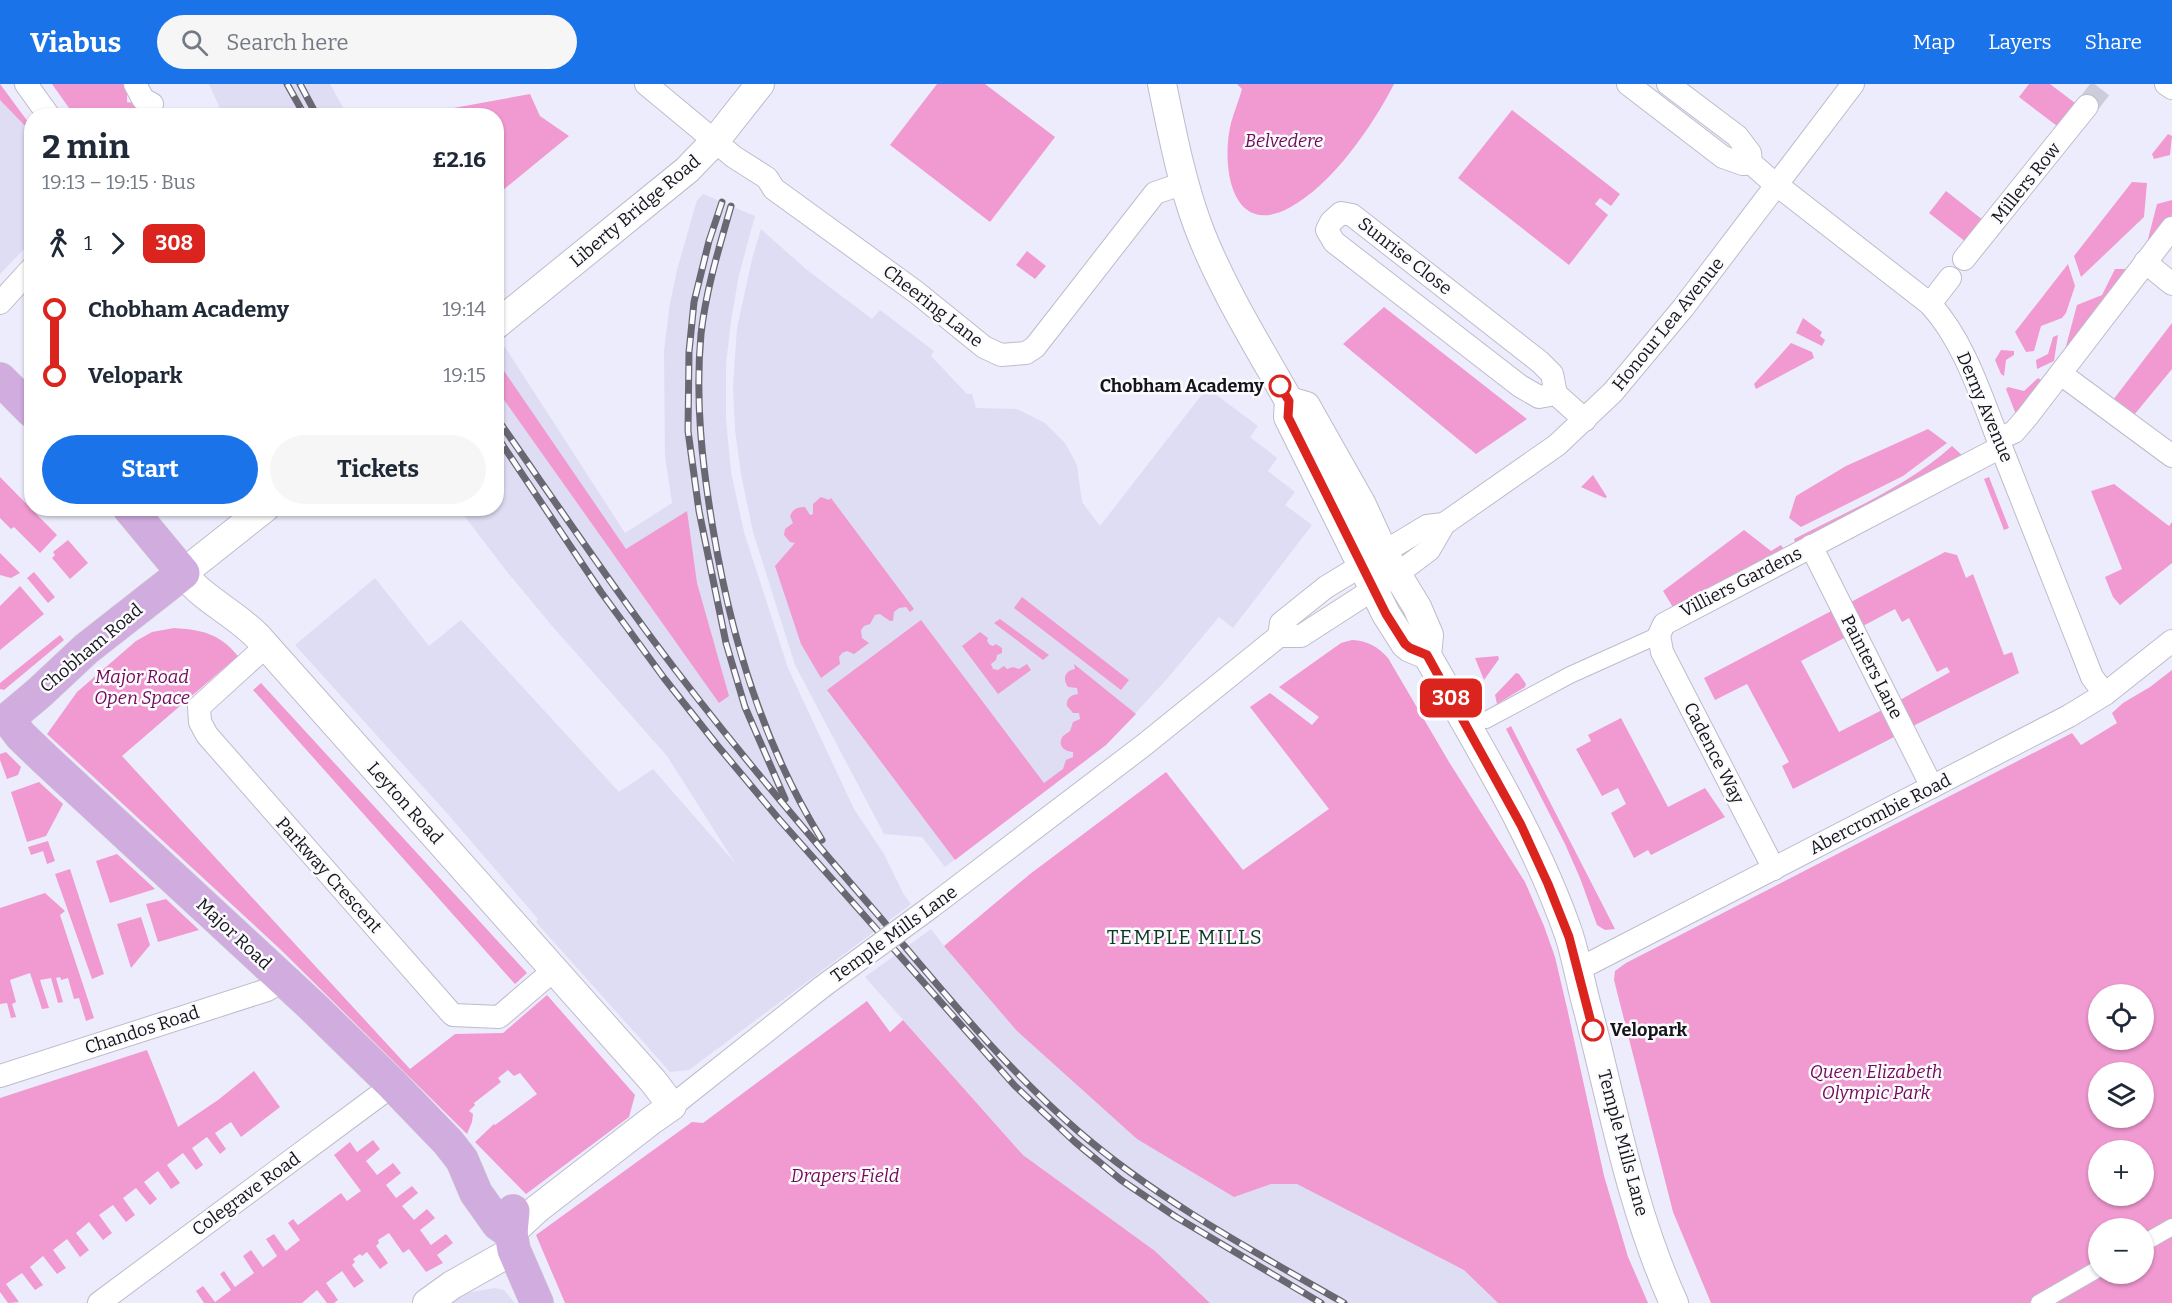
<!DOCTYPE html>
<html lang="en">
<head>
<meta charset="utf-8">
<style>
	:root { --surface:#fff; --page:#f6f6f7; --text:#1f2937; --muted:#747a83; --accent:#1a73e8 }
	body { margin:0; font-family:Bitter,serif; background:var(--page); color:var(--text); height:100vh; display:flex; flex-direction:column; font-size:22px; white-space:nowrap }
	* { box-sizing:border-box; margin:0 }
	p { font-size:20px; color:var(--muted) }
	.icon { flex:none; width:33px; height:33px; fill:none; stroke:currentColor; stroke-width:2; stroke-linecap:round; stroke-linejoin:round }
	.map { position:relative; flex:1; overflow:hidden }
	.details { position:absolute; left:24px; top:24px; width:480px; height:408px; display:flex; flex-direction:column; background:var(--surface); border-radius:24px; box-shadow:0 2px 4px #0004 }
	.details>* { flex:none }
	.badge { padding:0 12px; border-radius:9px; font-size:21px; line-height:39px }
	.tools { position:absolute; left:2088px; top:900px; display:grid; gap:12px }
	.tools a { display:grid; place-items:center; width:66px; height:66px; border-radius:50%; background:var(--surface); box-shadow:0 2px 4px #0004; font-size:30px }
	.map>.badge { position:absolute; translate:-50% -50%; box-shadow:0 0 0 3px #fff }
	.legs { display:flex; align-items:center; gap:9px; height:66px; padding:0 18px; font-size:20px }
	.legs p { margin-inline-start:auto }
	.headline { display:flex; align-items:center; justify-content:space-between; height:102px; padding:0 18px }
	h1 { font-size:33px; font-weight:700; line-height:45px }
	.action { display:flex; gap:12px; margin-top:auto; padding:12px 18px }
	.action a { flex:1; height:69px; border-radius:36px; background:var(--accent); color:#fff; font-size:24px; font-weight:700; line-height:69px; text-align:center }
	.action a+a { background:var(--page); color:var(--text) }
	ul { padding:0 18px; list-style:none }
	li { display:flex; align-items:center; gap:21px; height:66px; font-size:22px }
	li i { display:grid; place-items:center; width:9px; height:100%; margin:0 8px; background:currentColor }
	li i::after { content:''; width:15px; height:15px; margin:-8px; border:4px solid; border-radius:50%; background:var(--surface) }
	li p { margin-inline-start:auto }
	li:first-child i { background:linear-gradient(#0000 50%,currentColor 0) }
	li:last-child i { background:linear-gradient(currentColor 50%,#0000 0) }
	header { display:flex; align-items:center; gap:36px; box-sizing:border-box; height:84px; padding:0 30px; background:var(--accent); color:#fff }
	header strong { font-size:28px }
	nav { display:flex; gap:33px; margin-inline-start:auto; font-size:21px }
	.search { width:420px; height:54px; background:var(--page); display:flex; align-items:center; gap:15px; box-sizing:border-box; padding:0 21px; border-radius:33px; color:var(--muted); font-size:22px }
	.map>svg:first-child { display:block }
	.built { fill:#deddf3 }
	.green { fill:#f09ad1; fill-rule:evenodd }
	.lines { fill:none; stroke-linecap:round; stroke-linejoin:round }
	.minor-tunnel { stroke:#cdccda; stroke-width:22; stroke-dasharray:22 11; stroke-linecap:butt }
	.pedestrian-casing { stroke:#bdbccb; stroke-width:18 }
	.minor-casing { stroke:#bdbccb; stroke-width:24 }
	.tertiary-casing { stroke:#bdbccb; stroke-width:30 }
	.primary-casing { stroke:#d0d0d1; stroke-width:34 }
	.pedestrian { stroke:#fff; stroke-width:16 }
	.minor { stroke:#fff; stroke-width:22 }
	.tertiary { stroke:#fff; stroke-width:28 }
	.primary { stroke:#d0acdf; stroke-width:33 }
	.rail-casing { stroke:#696872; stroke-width:7 }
	.rail { stroke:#fbfbfe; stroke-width:4.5; stroke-dasharray:14; stroke-linecap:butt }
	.minor-bridge-casing { stroke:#bdbccb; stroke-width:24; stroke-linecap:butt }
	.minor-bridge { stroke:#fff; stroke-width:22 }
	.line-1-casing { stroke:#fff; stroke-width:14 }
	.line-1 { stroke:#dc241f; stroke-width:9 }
	.stop-1-dot { fill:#fff; stroke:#dc241f; stroke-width:3 }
	.labels { text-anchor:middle; stroke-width:5; stroke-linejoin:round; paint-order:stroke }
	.park-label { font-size:18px; font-style:italic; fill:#720859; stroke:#fbfbfe }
	.street-label { font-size:18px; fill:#15141a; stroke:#fbfbfe }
	.stop-label { font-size:18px; font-weight:bold; fill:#15141a; stroke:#fbfbfe; text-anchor:end }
	.neighbourhood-label { font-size:20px; letter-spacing:1.5px; fill:#0b3723; stroke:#fbfbfe }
</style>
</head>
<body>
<header>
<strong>Viabus</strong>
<div class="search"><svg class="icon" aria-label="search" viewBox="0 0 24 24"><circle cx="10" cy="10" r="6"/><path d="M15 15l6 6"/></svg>Search here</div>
<nav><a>Map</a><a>Layers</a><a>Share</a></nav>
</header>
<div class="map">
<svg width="2172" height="1219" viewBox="0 0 2172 1219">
	<rect width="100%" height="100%" fill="#edecfc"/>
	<!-- built -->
	<g class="built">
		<polygon points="0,0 31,44 32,157 0,190"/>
		<polygon points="209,0 330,0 347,31 223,31"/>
		<polygon points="703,110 755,132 739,191 731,237 726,280 726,335 731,388 744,448 788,584 854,725 884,770 903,809 911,820 689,986 670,988 536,838 538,835 446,728 295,561 375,494 429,562 461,536 619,708 653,685 735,779 667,672 553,543 508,489 459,425 496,424 497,270 505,263 625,449 672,419 665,372 664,267 670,219 677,186 697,116"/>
		<polygon points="761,145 807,186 872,235 880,226 934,267 931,272 967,310 972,310 976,324 1017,325 1045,339 1065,359 1077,381 1082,418 1100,442 1207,304 1258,342 1250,353 1277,374 1268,387 1295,408 1285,421 1312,441 1233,544 1219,533 1167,595 1106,661 945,783 922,753 884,750 795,581 753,448 741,390 735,346 733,302 737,244 753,171"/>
		<polygon points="1334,614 1567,924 1604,1092 1628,1173 1648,1219 1210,1219 1155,1167 1023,1071 865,893 931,845 944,862 1244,786 1329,725 1289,671"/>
		<polygon points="495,1204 504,1206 515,1219 443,1219 471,1208"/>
	</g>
	<!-- green -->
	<g class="green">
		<polygon points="0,0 31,42 31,48 0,16"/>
		<polygon points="52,0 124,0 127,6 127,18 148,21 151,25 122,31 74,31"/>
		<polygon points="937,0 985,0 1055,53 990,138 890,61"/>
		<path d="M1237 0H1394C1372 43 1332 101 1289 124 1230 155 1221 79 1231 39 1234 28 1239 16 1242 5Z"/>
		<polygon points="2029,0 2050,0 2079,22 2061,45 2019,13"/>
		<polygon points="530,10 540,32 569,52 497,111 496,32 415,31"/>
		<polygon points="1512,26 1620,110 1611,122 1600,114 1595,120 1608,131 1569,181 1458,94"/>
		<polygon points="2168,50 2172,52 2170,71 2154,75 2152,70"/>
		<polygon points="2132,98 2147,99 2144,133 2081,193 2074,172"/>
		<polygon points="1946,107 1988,140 1971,162 1929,129"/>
		<polygon points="2172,116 2172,131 2149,161 2147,159 2157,120"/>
		<polygon points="1027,167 1046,182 1035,195 1016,181"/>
		<polygon points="2068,180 2075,202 2066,229 2062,234 2041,242 2034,267 2026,268 2015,248"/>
		<polygon points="2115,185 2130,185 2065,266 2077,221 2102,211"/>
		<polygon points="1384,223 1527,335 1476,370 1343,260"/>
		<polygon points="1803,234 1822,248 1820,252 1825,256 1822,262 1796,249"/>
		<polygon points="2172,239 2172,285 2134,331 2113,316"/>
		<polygon points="2058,251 2054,277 2037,285 2036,276 2048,270 2053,253"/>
		<polygon points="1791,259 1812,268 1814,274 1756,305 1754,300"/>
		<polygon points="2001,266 2014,267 2014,271 2006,276 2004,292 2001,290 1995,276"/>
		<polygon points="504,287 626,465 687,427 697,499 729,612 719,619 497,306 497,292"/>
		<polygon points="2038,294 2044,298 2017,333 2006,305 2008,303 2024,307"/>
		<polygon points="1928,345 1947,359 1903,392 1801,443 1789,434 1796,412 1846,382"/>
		<path d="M1952 362 1965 374 1796 461 1794 455C1848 427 1906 403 1952 362Z"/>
		<polygon points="1593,391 1607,413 1605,414 1581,403"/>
		<polygon points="0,393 57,451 40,469 14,443 11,445 0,434"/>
		<polygon points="1989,393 2009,444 2004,446 1984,395"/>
		<polygon points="2114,400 2169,442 2172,438 2172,479 2120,521 2113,513 2105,493 2122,485 2091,407"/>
		<path d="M821 413 829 416 831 414 914 525 910 528 906 523 899 524 894 528 893 537H890L880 530 875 531 870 540 864 542 861 546 862 554 869 559 854 570 847 567 842 569 839 573 840 580 821 594 801 560 775 482 795 459 790 458 784 451 785 445 793 439 790 432C793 425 797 423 805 423L810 431 813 430V420Z"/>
		<polygon points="1744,446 1771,467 1781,461 1785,467 1674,525 1663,507"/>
		<polygon points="68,456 88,479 70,495 52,474 55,471 53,468"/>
		<polygon points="1945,468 1957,471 1966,494 1973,490 2004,571 2012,568 2019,589 1913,642 1900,616 1950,588 1947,583 1937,588 1909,534 1902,538 1895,525 1861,543 1849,519"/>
		<polygon points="0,469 20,489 11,494 0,491"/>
		<polygon points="34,488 55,513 48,519 27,494"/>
		<polygon points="20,502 44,530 0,566 0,522"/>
		<polygon points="1022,513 1129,596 1121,606 1014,524"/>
		<polygon points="1835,525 1848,552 1801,577 1839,648 1884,625 1898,651 1793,705 1782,682 1789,678 1747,600 1715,616 1704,594"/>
		<polygon points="1000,535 1049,571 1043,576 994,539"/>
		<path d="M921 536 1044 699 1063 685 1066 676 1073 673V668C1063 667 1057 661 1063 652L1070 647 1073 638 1080 635 1079 629H1073L1067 622C1066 614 1071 611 1078 610L1077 604 1068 603C1062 594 1065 587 1075 585L1074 580 1136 630 1106 661 955 776 827 606Z"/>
		<path d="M174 544C202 546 219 549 238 572L122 672 410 985 455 950 503 949 547 911 635 1011 629 1033 526 1110 475 1058 494 1040 495 1041 537 1010 520 989 514 992 508 986 498 994 501 998 474 1019 475 1021 469 1027 473 1030 472 1038 467 1050 280 865 47 650 77 608 136 557 152 548Z"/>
		<polygon points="980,548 988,554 987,557 990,561 993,562 996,560 1002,564 1002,569 997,571 996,576 991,580 993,585 998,586 1004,582 1007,585 1013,583 1019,585 1027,580 1031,586 998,610 962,562"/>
		<polygon points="60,551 64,556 4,606 0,605 0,599"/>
		<path d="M1352 556C1368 557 1377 562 1388 574L1449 678 1525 798 1544 842 1555 873 1567 924 1604 1092 1628 1173 1648 1219H1498L1464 1186 1297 1100H1271L1234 1113 1137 1055 1017 947 944 862 1030 790 1166 688 1243 786 1329 725 1250 623 1270 609 1312 641 1319 633 1279 603 1341 559Z"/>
		<polygon points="1498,572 1499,575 1484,596 1475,574"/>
		<path d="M2172 586V1219H1711L1673 1128 1614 896 1615 887 1626 879 2072 649 2081 661 2117 639 2112 629 2123 619 2150 603ZM2098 910H2144V956H2098ZM2098 988H2144V1034H2098ZM2098 1066H2144V1112H2098ZM2098 1144H2144V1190H2098Z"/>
		<polygon points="1516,589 1519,590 1526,600 1525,603 1497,620 1495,611"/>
		<polygon points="261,599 527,889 515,900 253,606"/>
		<polygon points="1621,634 1668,723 1705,704 1725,733 1651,771 1648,766 1634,774 1611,729 1626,720 1618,704 1602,712 1576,665 1591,657 1588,651"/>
		<polygon points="1511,642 1615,845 1605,846 1597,841 1580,794 1565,760 1506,645"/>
		<polygon points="6,668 21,683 18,691 7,695 0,676 0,670"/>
		<polygon points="39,698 63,720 46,752 27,758 11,708"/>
		<polygon points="48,757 55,777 47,780 43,767 31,771 28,763"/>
		<polygon points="117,770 155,805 110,819 96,777"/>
		<polygon points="70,785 104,890 92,895 55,790"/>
		<polygon points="45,809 65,827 60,831 94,934 86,937 79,914 74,915 68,894 61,896 60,893 56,894 63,918 58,919 51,894 40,896 49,924 42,925 30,889 10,896 16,918 12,920 16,933 11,934 7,919 0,920 0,824"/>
		<polygon points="166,815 199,846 158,858 146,820"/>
		<polygon points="141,833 150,861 131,884 117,840"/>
		<polygon points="867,917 890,948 903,936 1023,1071 1155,1167 1210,1219 565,1219 536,1151 692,1038 703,1039"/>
		<polygon points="147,966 178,1043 218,1016 254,987 280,1023 241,1053 231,1038 215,1049 226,1065 220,1070 207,1053 192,1064 203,1081 196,1086 183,1069 167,1081 180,1099 171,1105 158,1087 144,1098 157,1115 150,1121 136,1104 123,1114 135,1131 126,1138 113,1121 99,1131 112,1149 103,1156 89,1138 76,1149 89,1166 80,1173 67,1155 53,1166 66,1184 57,1190 43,1172 30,1183 43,1201 35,1206 22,1189 6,1200 19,1218 8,1219 0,1208 0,1014"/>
		<polygon points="373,1056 380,1065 366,1077 377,1091 393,1079 401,1089 386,1101 396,1114 412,1102 418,1109 402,1122 414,1136 427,1125 435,1134 420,1146 431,1161 446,1150 453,1159 437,1171 443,1179 426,1188 409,1165 403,1169 389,1149 378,1156 379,1159 376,1162 388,1179 380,1185 367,1168 362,1172 360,1170 353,1175 355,1178 352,1181 364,1197 354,1204 342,1187 326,1199 338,1216 334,1219 327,1219 317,1206 302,1219 204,1219 196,1207 203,1202 215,1218 231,1206 220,1190 224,1187 235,1203 254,1189 243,1172 251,1166 263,1183 277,1172 266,1155 274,1150 286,1167 300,1156 288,1139 293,1135 298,1141 341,1109 347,1117 361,1107 334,1071 350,1058 357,1068"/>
	</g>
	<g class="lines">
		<!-- minor-tunnel -->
		<polyline class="minor-tunnel" points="2087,22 2104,0"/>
		<defs>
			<g id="pedestrian">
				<polyline points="1486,636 1570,591 1659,551"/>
				<polyline points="2144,1159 2172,1143"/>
				<polyline points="2039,1219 2098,1185"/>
			</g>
			<g id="minor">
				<polyline points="26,0 49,32"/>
				<polyline points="135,0 143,15 152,20"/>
				<polyline points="646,0 734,73 767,94 774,105 916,208 984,263 1001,271 1026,269 1035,263 1155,109 1184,99"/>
				<polyline points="1628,0 1723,73 1743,80 1751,79"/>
				<path d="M1668 0 1737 52 1750 69 1751 79 1768 94 1930 220C1965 258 1982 315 2001 363 2031 439 2062 516 2092 593L2105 610"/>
				<polyline points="2166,0 2172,4"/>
				<polyline points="1964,175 2087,22"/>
				<polyline points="2145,178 2172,200"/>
				<polyline points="0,219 32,184"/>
				<polyline points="1930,220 1950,194"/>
				<polyline points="2061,290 2172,372"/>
				<polyline points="1556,310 1539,313 1520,302 1334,158 1327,146 1331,138 1341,129 1352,131 1540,278 1552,290 1556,310 1585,336"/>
				<polyline points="1998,355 2014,348 2027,333 2172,144"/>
				<polyline points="1811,462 1932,703"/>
				<polyline points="1279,552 1281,539 1326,503 1427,442 1444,440"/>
				<polyline points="266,562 199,623 200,638 207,651 450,928 453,931 499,933 554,886"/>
				<polyline points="1774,785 1662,568 1659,551 1664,540 2001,363"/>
				<polyline points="931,823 1144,661 1279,552 1301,552 1397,490 1429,466 1444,440 1451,435 1557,361 1613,308 1683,224 1853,0"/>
				<polyline points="1577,886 2069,632 2105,610 2172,557"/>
				<polyline points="0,992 267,906 272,903 281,894"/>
				<polyline points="672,1022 822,903"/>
				<polyline points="99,1219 393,1001"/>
			</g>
			<g id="tertiary">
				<path d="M1162 0C1172 48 1181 96 1198 142 1220 201 1258 262 1289 317L1288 333 1386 530 1405 560 1410 564 1427 571"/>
				<polyline points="496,241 687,86 715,57 760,0"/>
				<path d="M1289 317 1306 322 1362 421 1384 469 1417 523 1429 551 1427 571C1478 662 1535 752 1569 851 1577 876 1581 902 1588 926 1613 1024 1632 1127 1674 1219"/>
				<path d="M265 424 183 489C202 515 235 529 258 553L653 997 672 1022 652 1036 537 1125 511 1149"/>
				<polyline points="427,1219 452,1201 514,1166"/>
			</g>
			<g id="primary">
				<polyline points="0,295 32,327"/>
				<polyline points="129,424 183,489 86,565 39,609 8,635 21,652 45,675 311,921 393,1001 448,1058 462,1076 476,1109 498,1140 511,1149"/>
				<polyline points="513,1127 511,1149 514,1166 537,1219"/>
			</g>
		</defs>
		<!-- pedestrian casing -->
		<use href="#pedestrian" class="pedestrian-casing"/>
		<!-- minor casing -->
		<use href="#minor" class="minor-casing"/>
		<!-- tertiary casing -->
		<use href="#tertiary" class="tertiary-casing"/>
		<!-- primary casing -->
		<use href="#primary" class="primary-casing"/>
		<!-- pedestrian -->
		<use href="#pedestrian" class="pedestrian"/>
		<!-- minor -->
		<use href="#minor" class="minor"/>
		<!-- tertiary -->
		<use href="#tertiary" class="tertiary"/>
		<!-- primary -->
		<use href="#primary" class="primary"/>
		<defs>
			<g id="rail">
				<polyline points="287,0 305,32"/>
				<polyline points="300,0 317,32"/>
				<polyline points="722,118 709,157 694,218 689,268 688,347 699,427 726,559 745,623 785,715"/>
				<path d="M731 122C719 164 706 206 701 250 695 316 702 380 713 445 731 554 763 661 822 756"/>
				<path d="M496 333C547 406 597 480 650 552 722 649 800 741 879 832 942 906 1004 983 1078 1047 1158 1116 1253 1167 1344 1219"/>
				<polyline points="496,351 601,508 664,594 717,661 778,734 1015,1002 1075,1058 1121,1096 1176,1133 1321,1219"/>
			</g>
		</defs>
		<!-- rail casing -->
		<use href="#rail" class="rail-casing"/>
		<!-- rail -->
		<use href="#rail" class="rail"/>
		<defs>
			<polyline id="minor-bridge" points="822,903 931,823"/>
		</defs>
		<!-- minor-bridge casing -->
		<use href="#minor-bridge" class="minor-bridge-casing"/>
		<!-- minor-bridge -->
		<use href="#minor-bridge" class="minor-bridge"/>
	</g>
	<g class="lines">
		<defs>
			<polyline id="line-1" points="1280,302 1289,317 1288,333 1386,530 1405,560 1410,564 1427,571 1521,741 1548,800 1569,853 1593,946"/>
		</defs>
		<!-- line-1 casing -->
		<use href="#line-1" class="line-1-casing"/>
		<!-- line-1 -->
		<use href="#line-1" class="line-1"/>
	</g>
	<!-- markers -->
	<g class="stop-1-dot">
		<circle cx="1280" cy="302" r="10"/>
		<circle cx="1593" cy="946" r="10"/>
	</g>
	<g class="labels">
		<!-- park labels -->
		<g class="park-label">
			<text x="1284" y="63">Belvedere</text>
			<text x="142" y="599">Major Road<tspan x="142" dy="21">Open Space</tspan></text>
			<text x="1876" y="994">Queen Elizabeth<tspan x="1876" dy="21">Olympic Park</tspan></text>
			<text x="845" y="1098">Drapers Field</text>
		</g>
		<!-- street labels -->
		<g class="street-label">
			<text transform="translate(2026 99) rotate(-51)" y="6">Millers Row</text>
			<text transform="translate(635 127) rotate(-40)" y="6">Liberty Bridge Road</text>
			<text transform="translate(1405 172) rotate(38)" y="6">Sunrise Close</text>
			<text transform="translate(933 222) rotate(38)" y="6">Cheering Lane</text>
			<text transform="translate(1668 240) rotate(-51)" y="6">Honour Lea Avenue</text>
			<text transform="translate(1985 323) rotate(67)" y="6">Derny Avenue</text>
			<text transform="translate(1741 498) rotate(-27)" y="6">Villiers Gardens</text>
			<text transform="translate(91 564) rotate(-40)" y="6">Chobham Road</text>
			<text transform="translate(1872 583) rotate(63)" y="6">Painters Lane</text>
			<text transform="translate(1714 669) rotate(63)" y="6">Cadence Way</text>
			<text transform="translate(405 719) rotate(48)" y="6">Leyton Road</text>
			<text transform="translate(1880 730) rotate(-27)" y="6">Abercrombie Road</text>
			<text transform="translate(329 791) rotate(48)" y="6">Parkway Crescent</text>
			<text transform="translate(234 850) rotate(43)" y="6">Major Road</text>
			<text transform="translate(894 850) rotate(-36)" y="6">Temple Mills Lane</text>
			<text transform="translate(142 946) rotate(-18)" y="6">Chandos Road</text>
			<text transform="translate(1623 1059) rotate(75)" y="6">Temple Mills Lane</text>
			<text transform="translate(246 1110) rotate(-36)" y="6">Colegrave Road</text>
		</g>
		<!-- stop labels -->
		<g class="stop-label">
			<text x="1264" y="308">Chobham Academy</text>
			<text x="1610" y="952" text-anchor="start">Velopark</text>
		</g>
		<!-- neighbourhood labels -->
		<g class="neighbourhood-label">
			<text x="1185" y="860">TEMPLE MILLS</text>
		</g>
	</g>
</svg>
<div class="tools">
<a><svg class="icon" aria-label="locate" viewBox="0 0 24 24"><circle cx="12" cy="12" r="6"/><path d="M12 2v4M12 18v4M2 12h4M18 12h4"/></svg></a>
<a><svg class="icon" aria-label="layers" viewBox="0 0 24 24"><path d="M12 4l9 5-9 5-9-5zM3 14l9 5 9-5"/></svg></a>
<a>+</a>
<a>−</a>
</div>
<b class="badge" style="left:1451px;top:614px;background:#dc241f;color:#fff">308</b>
<section class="details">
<div class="headline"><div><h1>2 min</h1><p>19:13 – 19:15 · Bus</p></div><b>£2.16</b></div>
<div class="legs"><svg class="icon" aria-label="walk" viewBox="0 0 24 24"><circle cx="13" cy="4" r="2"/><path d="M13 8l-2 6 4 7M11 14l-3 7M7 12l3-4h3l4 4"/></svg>1<svg class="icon" aria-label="forward" viewBox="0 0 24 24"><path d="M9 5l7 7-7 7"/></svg><b class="badge" style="background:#dc241f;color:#fff">308</b></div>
<ul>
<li><i style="color:#dc241f"></i><b>Chobham Academy</b><p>19:14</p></li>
<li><i style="color:#dc241f"></i><b>Velopark</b><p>19:15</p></li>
</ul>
<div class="action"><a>Start</a><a>Tickets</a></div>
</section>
</div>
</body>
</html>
